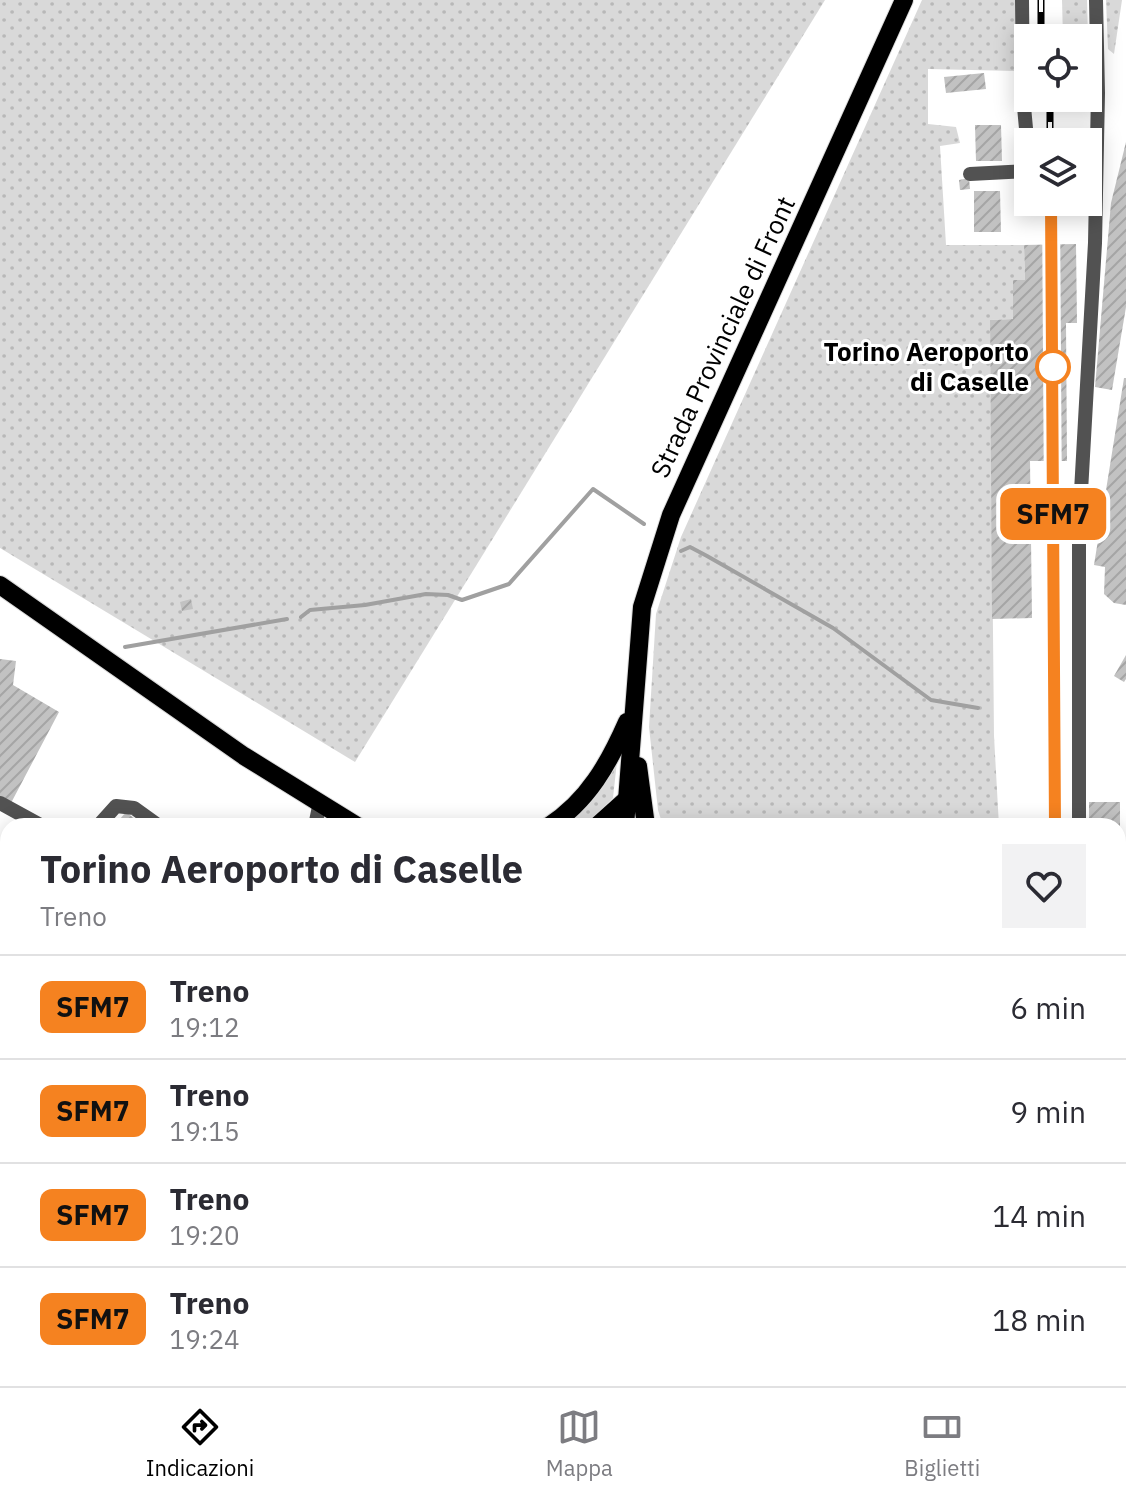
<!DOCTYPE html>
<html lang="it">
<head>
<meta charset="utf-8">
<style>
	:root { --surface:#fff; --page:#f2f2f3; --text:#2b2b33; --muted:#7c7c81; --line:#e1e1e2; --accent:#000 }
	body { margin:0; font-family:"IBM Plex Sans",sans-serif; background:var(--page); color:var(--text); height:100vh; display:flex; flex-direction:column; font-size:30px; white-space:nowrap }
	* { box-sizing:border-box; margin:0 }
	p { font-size:26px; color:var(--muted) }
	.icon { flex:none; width:44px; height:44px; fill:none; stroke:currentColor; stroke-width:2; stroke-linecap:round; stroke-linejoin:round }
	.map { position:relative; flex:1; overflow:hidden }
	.details { position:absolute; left:0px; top:818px; width:1126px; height:568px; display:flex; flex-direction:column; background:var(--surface); border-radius:24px 24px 0 0; box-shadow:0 4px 20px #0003 }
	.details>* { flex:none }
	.badge { padding:0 16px; border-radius:12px; font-size:28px; line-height:52px }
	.buttons { position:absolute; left:1014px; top:24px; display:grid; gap:16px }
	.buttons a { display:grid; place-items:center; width:88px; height:88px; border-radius:0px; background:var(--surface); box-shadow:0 4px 20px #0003; font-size:40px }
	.map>.badge { position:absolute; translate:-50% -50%; box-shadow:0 0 0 4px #fff }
	.round { display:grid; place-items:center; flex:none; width:84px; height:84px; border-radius:0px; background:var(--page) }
	.overview { display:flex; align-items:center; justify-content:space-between; height:136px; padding:0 40px }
	h1 { font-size:38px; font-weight:700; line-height:60px }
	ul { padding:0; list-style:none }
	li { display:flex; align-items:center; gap:24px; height:104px; padding:0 40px; border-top:2px solid var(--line) }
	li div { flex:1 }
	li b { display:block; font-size:30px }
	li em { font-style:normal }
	li .badge { min-width:88px; font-weight:700; text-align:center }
	.tab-bar { display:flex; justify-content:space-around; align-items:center; height:112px; border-top:2px solid var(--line); background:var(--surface); font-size:22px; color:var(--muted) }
	.tab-bar a { display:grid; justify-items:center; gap:4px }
	.tab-bar .current { color:var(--accent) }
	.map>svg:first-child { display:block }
	.grass { fill:url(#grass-dots) }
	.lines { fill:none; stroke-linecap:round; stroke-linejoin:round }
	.stream { stroke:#a0a0a0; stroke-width:4 }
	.building { fill:url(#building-hatch) }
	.major-casing { stroke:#dbdbdb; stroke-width:20 }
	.minor { stroke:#525252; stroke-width:14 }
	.major { stroke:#000; stroke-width:18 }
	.rail-casing { stroke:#000; stroke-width:7 }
	.rail { stroke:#fff; stroke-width:4; stroke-dasharray:12; stroke-linecap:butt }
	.line-casing { stroke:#fff; stroke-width:18 }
	.line { stroke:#f58220; stroke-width:12 }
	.stop-dot { fill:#fff; stroke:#f58220; stroke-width:4 }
	.labels { text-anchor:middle; stroke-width:6; stroke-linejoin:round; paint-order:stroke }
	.street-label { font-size:26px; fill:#000; stroke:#fff }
	.stop-label { font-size:26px; font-weight:bold; fill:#000; stroke:#fff; text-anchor:end }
</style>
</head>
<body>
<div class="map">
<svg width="1126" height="1386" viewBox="0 0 1126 1386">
	<defs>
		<pattern id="grass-dots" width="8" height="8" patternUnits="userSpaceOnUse" patternTransform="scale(2)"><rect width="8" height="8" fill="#d9d9d9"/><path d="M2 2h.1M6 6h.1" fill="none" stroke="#b8b8b8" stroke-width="1.8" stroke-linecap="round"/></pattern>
		<pattern id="building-hatch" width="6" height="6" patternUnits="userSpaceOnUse" patternTransform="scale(2)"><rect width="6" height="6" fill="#c2c2c2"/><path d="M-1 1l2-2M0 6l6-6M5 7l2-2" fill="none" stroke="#a5a5a5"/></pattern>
	</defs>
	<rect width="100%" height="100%" fill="#fff"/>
	<!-- grass -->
	<g class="grass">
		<polygon points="0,0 825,0 355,762 0,548"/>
		<polygon points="922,0 1015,0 1015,71 928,69 928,124 956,127 960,143 940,146 946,245 1024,245 1025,280 1013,280 1013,319 990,320 994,736 999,826 663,826 658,810 649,727 656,614 681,537"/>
		<polygon points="1062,0 1087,0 1088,38 1063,38"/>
		<polygon points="1106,0 1122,0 1114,54 1108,49"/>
		<path d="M617 761 613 798 584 826H563C586 809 602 785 617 761Z"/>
		<polygon points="563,1378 1033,1378 1033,1386 564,1386"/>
	</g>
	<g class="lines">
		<!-- stream -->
		<g class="stream">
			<polyline points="681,551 690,547 707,556 833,628 931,700 978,708"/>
			<polyline points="301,617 310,610 365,605 426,594 448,595 462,600 509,584 593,489 644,524"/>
			<polyline points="125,647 287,619"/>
			<polyline points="1118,1109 1125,1099"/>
			<polyline points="1118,1334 1126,1340"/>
		</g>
	</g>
	<!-- building -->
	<g class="building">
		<polygon points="984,73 986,89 946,93 944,77"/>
		<rect x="1063" y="98" width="14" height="13"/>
		<polygon points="975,125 1001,125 1002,161 976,161"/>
		<polygon points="1126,142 1126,307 1112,390 1095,387 1111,203"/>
		<polygon points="969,178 970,189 960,190 959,180"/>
		<polygon points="974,191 1000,191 1001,232 974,232"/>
		<polygon points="1076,244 1077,323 1066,323 1067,461 1030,461 1032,618 992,619 990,320 1013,319 1013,280 1025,280 1024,245"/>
		<polygon points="1124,378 1126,378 1126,605 1114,603 1104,594 1105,567 1094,565"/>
		<polygon points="191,599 193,609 182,611 180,602"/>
		<polygon points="1126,655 1126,679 1124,682 1114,676"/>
		<polygon points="0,659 16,661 13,685 59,712 11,803 0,797"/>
		<rect x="1089" y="802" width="31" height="24"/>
		<polygon points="126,812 144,826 114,826"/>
	</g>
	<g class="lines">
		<defs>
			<g id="major">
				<polyline points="0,585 244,756 357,826"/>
				<polyline points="638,766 646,826"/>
				<path d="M549 826C588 801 609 763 627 722"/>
				<polyline points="597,826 626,800"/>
				<polyline points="625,826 642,607 671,515 904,0"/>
				<polyline points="1097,1378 1110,1386"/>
			</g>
		</defs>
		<!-- major casing -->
		<use href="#major" class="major-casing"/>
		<!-- minor -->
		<g class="minor">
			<polyline points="970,174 1026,171 1028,150 1023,96 1022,0"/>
			<polyline points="0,803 42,826"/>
			<polyline points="98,826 116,806 134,808 159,826"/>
			<polyline points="315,826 320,802"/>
			<polyline points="1079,826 1079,527 1095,243 1098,93 1096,0"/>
			<polyline points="1118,1032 1126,1043"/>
			<polyline points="1118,1073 1126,1068"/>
			<polyline points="0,1074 8,1092"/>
			<polyline points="139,1378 143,1386"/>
			<polyline points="456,1378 466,1386"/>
			<polyline points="1081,1378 1081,1386"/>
		</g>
		<!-- major -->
		<use href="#major" class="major"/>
		<defs>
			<g id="rail">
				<polyline points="1041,0 1041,38"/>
				<polyline points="1050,98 1050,142"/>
				<polyline points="1051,202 1055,826"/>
				<polyline points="1051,1378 1051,1386"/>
			</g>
		</defs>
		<!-- rail casing -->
		<use href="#rail" class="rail-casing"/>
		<!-- rail -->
		<use href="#rail" class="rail"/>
	</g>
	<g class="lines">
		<defs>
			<polyline id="line" points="1051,202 1055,826"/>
		</defs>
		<!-- line casing -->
		<use href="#line" class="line-casing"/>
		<!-- line -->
		<use href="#line" class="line"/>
	</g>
	<!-- markers -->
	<circle class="stop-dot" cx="1053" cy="367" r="16"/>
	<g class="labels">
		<!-- street labels -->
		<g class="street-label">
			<text transform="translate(723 337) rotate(-65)" y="9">Strada Provinciale di Front</text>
		</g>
		<!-- stop labels -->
		<g class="stop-label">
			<text x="1029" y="361">Torino Aeroporto<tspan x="1029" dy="30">di Caselle</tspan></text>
		</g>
	</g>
</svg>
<div class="buttons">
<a><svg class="icon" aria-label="locate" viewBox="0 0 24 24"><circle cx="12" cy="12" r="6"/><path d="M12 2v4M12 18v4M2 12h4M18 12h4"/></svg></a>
<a><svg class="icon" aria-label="layers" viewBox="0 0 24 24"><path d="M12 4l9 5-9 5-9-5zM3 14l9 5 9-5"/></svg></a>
</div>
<b class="badge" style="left:1053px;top:514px;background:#f58220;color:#111">SFM7</b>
<section class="details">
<div class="overview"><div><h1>Torino Aeroporto di Caselle</h1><p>Treno</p></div><a class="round"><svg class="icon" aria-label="heart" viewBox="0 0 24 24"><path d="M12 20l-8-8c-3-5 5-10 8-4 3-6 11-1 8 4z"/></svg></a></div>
<ul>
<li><span class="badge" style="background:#f58220;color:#111">SFM7</span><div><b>Treno</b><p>19:12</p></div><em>6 min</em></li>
<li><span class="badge" style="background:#f58220;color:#111">SFM7</span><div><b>Treno</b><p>19:15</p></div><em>9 min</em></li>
<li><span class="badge" style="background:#f58220;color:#111">SFM7</span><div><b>Treno</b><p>19:20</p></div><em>14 min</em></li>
<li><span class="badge" style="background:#f58220;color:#111">SFM7</span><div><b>Treno</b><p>19:24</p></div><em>18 min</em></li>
</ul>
</section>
</div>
<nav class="tab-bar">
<a class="current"><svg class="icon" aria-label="directions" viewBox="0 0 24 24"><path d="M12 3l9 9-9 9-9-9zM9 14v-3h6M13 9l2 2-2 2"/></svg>Indicazioni</a>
<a><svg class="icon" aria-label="map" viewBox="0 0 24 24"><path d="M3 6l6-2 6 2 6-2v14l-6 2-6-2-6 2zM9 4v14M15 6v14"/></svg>Mappa</a>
<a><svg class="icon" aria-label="tickets" viewBox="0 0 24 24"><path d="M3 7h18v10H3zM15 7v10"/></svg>Biglietti</a>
</nav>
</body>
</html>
